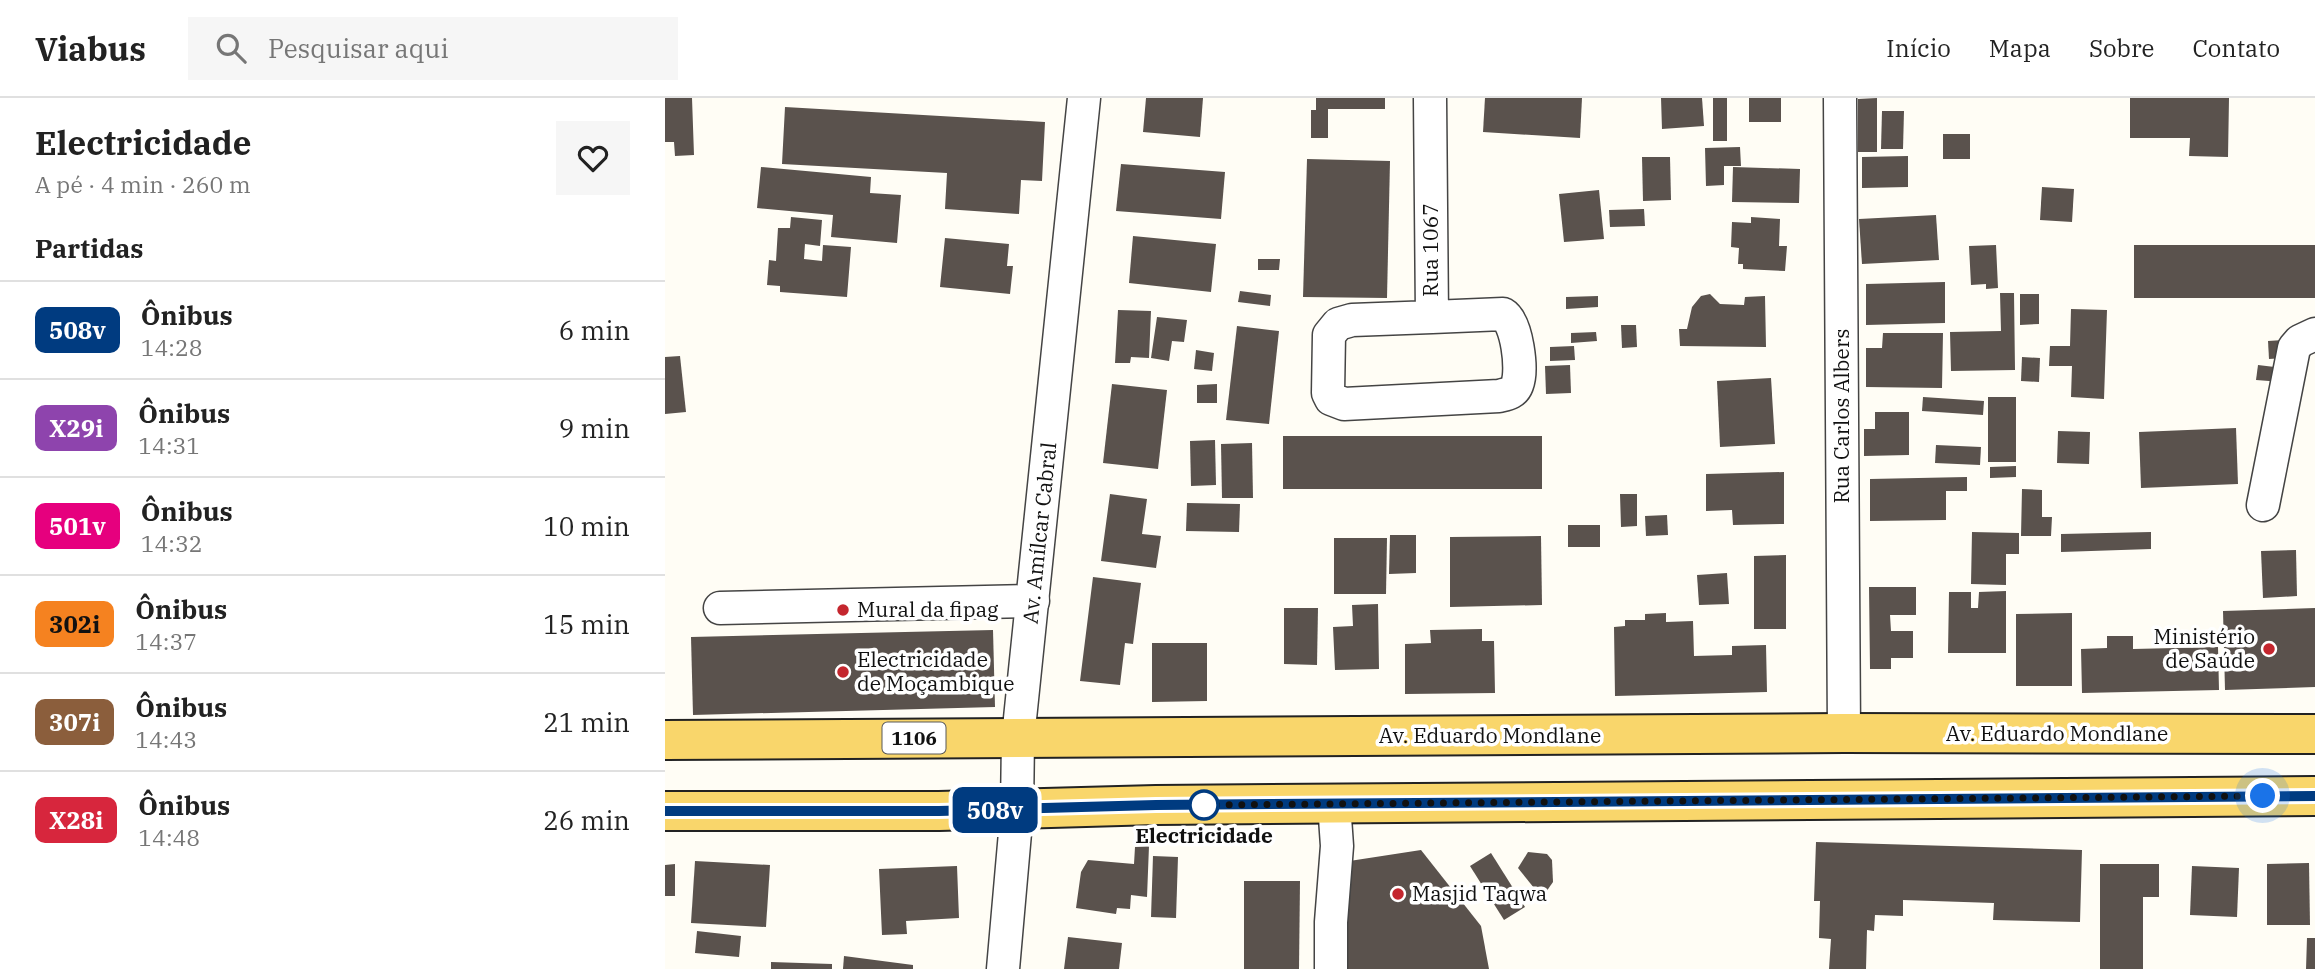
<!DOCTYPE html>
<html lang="pt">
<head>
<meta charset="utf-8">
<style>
	:root { --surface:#fff; --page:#f6f6f6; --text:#222; --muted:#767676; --line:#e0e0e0 }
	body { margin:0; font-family:"IBM Plex Serif",serif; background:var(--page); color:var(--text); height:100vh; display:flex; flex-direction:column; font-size:26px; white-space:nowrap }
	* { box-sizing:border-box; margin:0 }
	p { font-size:23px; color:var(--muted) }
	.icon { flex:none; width:38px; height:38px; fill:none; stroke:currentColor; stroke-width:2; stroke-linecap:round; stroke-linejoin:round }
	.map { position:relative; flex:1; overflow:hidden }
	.details { display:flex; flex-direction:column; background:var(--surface); width:665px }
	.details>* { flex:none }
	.badge { padding:0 14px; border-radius:10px; font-size:24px; line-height:46px }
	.you { position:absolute; width:35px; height:35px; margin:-18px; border:5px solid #fff; border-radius:50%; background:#1a73e8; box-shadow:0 0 0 10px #1a73e833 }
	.map>.badge { position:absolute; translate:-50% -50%; box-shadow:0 0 0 4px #fff }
	h2 { padding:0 35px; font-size:26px; line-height:63px }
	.round { display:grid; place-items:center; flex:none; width:74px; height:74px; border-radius:0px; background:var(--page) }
	.head { display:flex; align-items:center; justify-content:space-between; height:119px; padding:0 35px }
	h1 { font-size:33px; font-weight:700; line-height:52px }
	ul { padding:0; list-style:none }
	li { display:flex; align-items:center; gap:21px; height:98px; padding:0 35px; border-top:2px solid var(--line) }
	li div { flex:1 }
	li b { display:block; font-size:26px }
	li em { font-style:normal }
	li .badge { min-width:77px; font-weight:700; text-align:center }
	header { display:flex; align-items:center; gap:42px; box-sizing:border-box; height:98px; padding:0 35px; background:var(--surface); border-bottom:2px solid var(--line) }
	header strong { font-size:33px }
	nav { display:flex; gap:38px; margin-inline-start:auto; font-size:24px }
	.search { width:490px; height:63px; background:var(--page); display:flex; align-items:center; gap:18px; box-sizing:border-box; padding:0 24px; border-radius:0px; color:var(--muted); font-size:26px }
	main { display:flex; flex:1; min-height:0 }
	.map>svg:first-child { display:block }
	.building { fill:#5a524d }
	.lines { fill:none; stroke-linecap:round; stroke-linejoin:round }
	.minor-casing { stroke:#444; stroke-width:35 }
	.major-casing { stroke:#222; stroke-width:42 }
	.minor { stroke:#fff; stroke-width:32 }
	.major { stroke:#f9d66b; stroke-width:38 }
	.line-casing { stroke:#fff; stroke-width:16 }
	.line { stroke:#003b80; stroke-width:10 }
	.walk { stroke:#111; stroke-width:7; stroke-dasharray:0 12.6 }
	.poi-dot { fill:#c4262e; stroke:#fff; stroke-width:2.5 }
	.stop-dot { fill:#fff; stroke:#003b80; stroke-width:3.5 }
	.labels { text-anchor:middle; stroke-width:7; stroke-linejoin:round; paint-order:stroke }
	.shield { fill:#fff; stroke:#585858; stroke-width:2 }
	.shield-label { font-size:19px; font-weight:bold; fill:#111 }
	.street-label { font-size:21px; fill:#111; stroke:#fff }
	.poi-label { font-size:21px; fill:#111; stroke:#fff; text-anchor:start }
	.stop-label { font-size:21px; font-weight:bold; fill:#111; stroke:#fff }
</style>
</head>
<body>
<header>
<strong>Viabus</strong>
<div class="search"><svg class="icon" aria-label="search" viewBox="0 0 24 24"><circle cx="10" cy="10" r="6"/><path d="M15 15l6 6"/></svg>Pesquisar aqui</div>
<nav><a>Início</a><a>Mapa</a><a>Sobre</a><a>Contato</a></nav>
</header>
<main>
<section class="details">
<div class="head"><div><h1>Electricidade</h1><p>A pé · 4 min · 260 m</p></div><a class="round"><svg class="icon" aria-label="heart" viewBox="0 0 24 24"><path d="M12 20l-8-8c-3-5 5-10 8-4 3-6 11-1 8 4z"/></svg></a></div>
<h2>Partidas</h2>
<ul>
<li><span class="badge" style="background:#003b80;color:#fff">508v</span><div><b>Ônibus</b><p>14:28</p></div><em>6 min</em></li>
<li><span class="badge" style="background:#8e44ad;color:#fff">X29i</span><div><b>Ônibus</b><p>14:31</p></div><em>9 min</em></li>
<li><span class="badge" style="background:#e6007e;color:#fff">501v</span><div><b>Ônibus</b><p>14:32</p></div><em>10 min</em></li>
<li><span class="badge" style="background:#f58220;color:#111">302i</span><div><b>Ônibus</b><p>14:37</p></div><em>15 min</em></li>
<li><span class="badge" style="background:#8b5e3c;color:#fff">307i</span><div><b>Ônibus</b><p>14:43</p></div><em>21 min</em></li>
<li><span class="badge" style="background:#d7263d;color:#fff">X28i</span><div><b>Ônibus</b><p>14:48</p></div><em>26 min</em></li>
</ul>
</section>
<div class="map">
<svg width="1650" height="871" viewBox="0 0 1650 871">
	<rect width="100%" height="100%" fill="#fffdf5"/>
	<!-- building -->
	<g class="building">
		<polygon points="0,0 27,0 29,57 10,58 9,44 0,44"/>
		<polygon points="481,0 538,0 535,39 478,34"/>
		<polygon points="651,0 720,0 720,11 663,11 663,40 646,40 646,12 651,12"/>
		<polygon points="820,0 917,0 915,40 818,34"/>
		<polygon points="996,0 1037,0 1039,28 997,31"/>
		<rect x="1048" y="0" width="14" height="43"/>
		<rect x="1084" y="0" width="32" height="24"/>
		<polygon points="1212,0 1212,54 1193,54 1193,1"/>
		<polygon points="1465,0 1564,0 1563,59 1524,58 1525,40 1465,40"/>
		<polygon points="120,9 380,24 377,83 356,82 354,116 280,111 282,75 117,66"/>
		<polygon points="1217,13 1239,13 1238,51 1216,51"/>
		<rect x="1278" y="36" width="27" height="25"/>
		<polygon points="1075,49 1076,68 1059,68 1059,87 1041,88 1040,50"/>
		<polygon points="1243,58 1243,89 1197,90 1197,59"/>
		<polygon points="977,59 1005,59 1006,102 978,103"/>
		<polygon points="642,61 725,63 722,200 638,199"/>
		<polygon points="456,66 560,74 556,121 451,113"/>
		<polygon points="96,69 206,79 205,95 236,97 232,145 166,139 168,117 92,110"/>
		<polygon points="1068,69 1135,71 1134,105 1067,104"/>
		<polygon points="1377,89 1409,91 1407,124 1375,122"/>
		<polygon points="934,92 939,141 899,144 894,96"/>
		<polygon points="979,111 980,128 945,129 944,112"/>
		<polygon points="1271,117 1274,162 1197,166 1194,121"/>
		<polygon points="126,119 157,122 155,148 140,146 139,161 157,163 158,147 186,149 182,199 115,194 115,188 102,187 104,162 111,163 113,130 125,130"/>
		<polygon points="1086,119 1115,121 1114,148 1122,148 1120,173 1078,171 1078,166 1073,166 1074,150 1066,149 1067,124 1086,125"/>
		<polygon points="468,138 551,146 546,194 464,185"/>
		<polygon points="280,140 344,146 342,168 348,168 345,196 275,189"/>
		<polygon points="1331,147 1333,190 1321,191 1321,186 1306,187 1304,148"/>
		<rect x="1469" y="147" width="181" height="53"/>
		<polygon points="593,161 615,161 614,172 593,172"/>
		<polygon points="1280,184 1280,225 1201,227 1201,186"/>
		<polygon points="575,193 606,197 605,208 573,204"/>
		<polygon points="1335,195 1349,195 1350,272 1286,273 1285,234 1336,233"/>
		<polygon points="1045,196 1055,206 1079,207 1080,199 1100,198 1101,249 1015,248 1014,231 1022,231 1027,209 1036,198"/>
		<polygon points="1355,196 1374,196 1374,226 1355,227"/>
		<polygon points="933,198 933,209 901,211 901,199"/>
		<polygon points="1406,211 1442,212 1439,301 1406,299 1407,268 1384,268 1385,248 1405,248"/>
		<polygon points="453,212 486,213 484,260 466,259 465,265 450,265"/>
		<polygon points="492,219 522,222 519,244 507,243 504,263 486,260"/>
		<polygon points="956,227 971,227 972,249 957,250"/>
		<polygon points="572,228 614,233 604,326 561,322"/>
		<polygon points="931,234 932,243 906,245 906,235"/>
		<polygon points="1218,235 1278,235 1277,290 1201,289 1201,250 1217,250"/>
		<polygon points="1618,242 1620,260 1604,261 1603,243"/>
		<polygon points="909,248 910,262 885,263 885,249"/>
		<polygon points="531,252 549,255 547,273 529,271"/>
		<polygon points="15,258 21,314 0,316 0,259"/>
		<polygon points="1357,259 1375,260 1374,284 1356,283"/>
		<polygon points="905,267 906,295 881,296 880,268"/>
		<polygon points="1593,267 1618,270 1617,284 1591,282"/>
		<polygon points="1106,280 1110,346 1055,349 1052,283"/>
		<polygon points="447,286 502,292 493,371 438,365"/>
		<polygon points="552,286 552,305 532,305 532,287"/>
		<polygon points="1258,299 1319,303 1318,317 1257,313"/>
		<rect x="1323" y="299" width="28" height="65"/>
		<polygon points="1210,314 1244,314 1244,357 1199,358 1199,331 1210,331"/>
		<polygon points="1571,330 1573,386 1476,390 1474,334"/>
		<polygon points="1393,333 1425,334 1424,366 1392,365"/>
		<rect x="618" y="338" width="259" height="53"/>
		<polygon points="550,342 551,387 526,388 525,343"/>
		<polygon points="587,345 588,400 557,400 556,346"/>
		<polygon points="1271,347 1316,349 1315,367 1270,365"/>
		<polygon points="1351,368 1351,379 1325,380 1325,369"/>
		<polygon points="1119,374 1119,426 1068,427 1067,412 1041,413 1041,376"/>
		<polygon points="1302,379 1302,393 1281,393 1281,422 1205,423 1205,381"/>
		<polygon points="1357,391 1377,392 1377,419 1387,419 1386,438 1356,438"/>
		<polygon points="445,396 482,401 477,436 496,438 491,470 436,463"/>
		<polygon points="955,396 972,396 972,428 956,429"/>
		<polygon points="522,405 575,406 574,434 521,433"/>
		<polygon points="1002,417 1003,437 981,438 980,418"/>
		<rect x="903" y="427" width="32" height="22"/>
		<polygon points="1307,434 1354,435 1354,456 1341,456 1341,487 1306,486"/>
		<polygon points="1486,434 1486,451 1396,454 1396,436"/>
		<polygon points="725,437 751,437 751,475 724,476"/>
		<polygon points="876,438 877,507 785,509 785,439"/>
		<polygon points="669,440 722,440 721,496 669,496"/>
		<polygon points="1631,452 1632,498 1598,500 1596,453"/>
		<polygon points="1121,457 1121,531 1089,531 1089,458"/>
		<polygon points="1062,475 1064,506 1034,507 1032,477"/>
		<polygon points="428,479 476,485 468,546 460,545 455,587 415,583"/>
		<polygon points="1204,489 1251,489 1251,517 1225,517 1226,533 1248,533 1248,560 1226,560 1226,571 1205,571"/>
		<polygon points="1341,493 1341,555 1283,555 1284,494 1306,494 1306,510 1313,510 1314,494"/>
		<polygon points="713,506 714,571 670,572 668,529 688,528 687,507"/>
		<polygon points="619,510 653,510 652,567 619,566"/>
		<polygon points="1650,510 1650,589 1560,592 1558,513"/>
		<polygon points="1001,515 1001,524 1028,523 1029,558 1067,557 1067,548 1101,547 1102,594 950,598 949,529 960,528 960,522 980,522 980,516"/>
		<polygon points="1407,515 1407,588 1351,588 1351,516"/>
		<polygon points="817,531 817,543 829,543 830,595 740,596 740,546 766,545 765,532"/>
		<polygon points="328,532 330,609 28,617 26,539"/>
		<polygon points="1442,538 1468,538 1468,551 1553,549 1554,592 1417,595 1416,551 1442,550"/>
		<polygon points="487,545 542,545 542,603 487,604"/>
		<polygon points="1151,744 1417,752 1415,824 1328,822 1329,805 1238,802 1238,818 1210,817 1209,833 1202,832 1201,871 1164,871 1166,841 1154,840 1155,803 1149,803"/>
		<polygon points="484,748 482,799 466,797 465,811 452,810 451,816 411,810 416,774 423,762 469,766 470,749"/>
		<polygon points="756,752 816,828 824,871 673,871 678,764"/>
		<polygon points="863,754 882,756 887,762 888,784 881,794 873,795 853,770"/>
		<polygon points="826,755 860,809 839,822 805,768"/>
		<polygon points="488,758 513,759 511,820 486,819"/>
		<polygon points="30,763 105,767 101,829 26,825"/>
		<polygon points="1644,765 1645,827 1602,827 1602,766"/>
		<polygon points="10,766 10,798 0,798 0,767"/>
		<polygon points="1435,766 1494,766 1494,799 1478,799 1478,871 1435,871"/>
		<polygon points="292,768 294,820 241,823 242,836 217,837 214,771"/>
		<polygon points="1527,768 1574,770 1572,819 1525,817"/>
		<polygon points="579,783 635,783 634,871 579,871"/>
		<polygon points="32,833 76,838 74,859 30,855"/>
		<polygon points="403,839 457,845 454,871 399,871"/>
		<polygon points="1642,840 1650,840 1650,871 1641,871"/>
		<polygon points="179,858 248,867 248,871 178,871"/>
		<polygon points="106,864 167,866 167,871 106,871"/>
	</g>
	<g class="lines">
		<defs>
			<g id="minor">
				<path d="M765 0 767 219 687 222 673 226 664 237 663 295 666 301 679 306 834 298C842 296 849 295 852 287 858 272 852 224 838 216L767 219"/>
				<polyline points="1175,0 1179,635"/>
				<polyline points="1598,407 1629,250 1635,243 1650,236"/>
				<polyline points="55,510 368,503"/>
				<polyline points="338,871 352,712 353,640 419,0"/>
				<polyline points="666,871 666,824 672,748 669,705"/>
			</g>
			<g id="major">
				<polyline points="0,642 1179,635 1650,636"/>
				<polyline points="0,713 274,713 491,707 1650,698"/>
			</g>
		</defs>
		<!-- minor casing -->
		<use href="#minor" class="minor-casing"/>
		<!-- major casing -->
		<use href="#major" class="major-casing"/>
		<!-- minor -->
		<use href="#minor" class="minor"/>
		<!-- major -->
		<use href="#major" class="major"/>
	</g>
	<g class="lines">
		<defs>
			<polyline id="line" points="0,713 274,713 491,707 1650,698"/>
		</defs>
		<!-- line casing -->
		<use href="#line" class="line-casing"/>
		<!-- line -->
		<use href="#line" class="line"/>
		<!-- walk -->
		<polyline class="walk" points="539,707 1598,698"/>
	</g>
	<!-- markers -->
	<g class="poi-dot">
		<circle cx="178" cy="512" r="7"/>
		<circle cx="1604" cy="551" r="7"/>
		<circle cx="178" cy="574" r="7"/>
		<circle cx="733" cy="796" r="7"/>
	</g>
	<circle class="stop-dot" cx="539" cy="707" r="14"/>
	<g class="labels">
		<!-- shield labels -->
		<rect class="shield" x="217.5" y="624.5" width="63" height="31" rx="5"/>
		<g class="shield-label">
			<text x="249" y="647">1106</text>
		</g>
		<!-- street labels -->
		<g class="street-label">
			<text transform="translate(766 152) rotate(-90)" y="7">Rua 1067</text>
			<text transform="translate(1177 318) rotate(-90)" y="7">Rua Carlos Albers</text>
			<text transform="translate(375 435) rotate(-84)" y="7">Av. Amílcar Cabral</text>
			<text x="1392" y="643">Av. Eduardo Mondlane</text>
			<text x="825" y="645">Av. Eduardo Mondlane</text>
		</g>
		<!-- poi labels -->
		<g class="poi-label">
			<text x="192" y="519">Mural da fipag</text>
			<text x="1590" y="546" text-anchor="end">Ministério<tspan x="1590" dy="24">de Saúde</tspan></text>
			<text x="192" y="569">Electricidade<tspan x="192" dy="24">de Moçambique</tspan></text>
			<text x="747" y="803">Masjid Taqwa</text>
		</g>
		<!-- stop labels -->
		<g class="stop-label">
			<text x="539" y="745">Electricidade</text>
		</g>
	</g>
</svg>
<div class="you" style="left:1598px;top:698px"></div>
<b class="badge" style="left:330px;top:712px;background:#003b80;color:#fff">508v</b>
</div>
</main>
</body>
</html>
